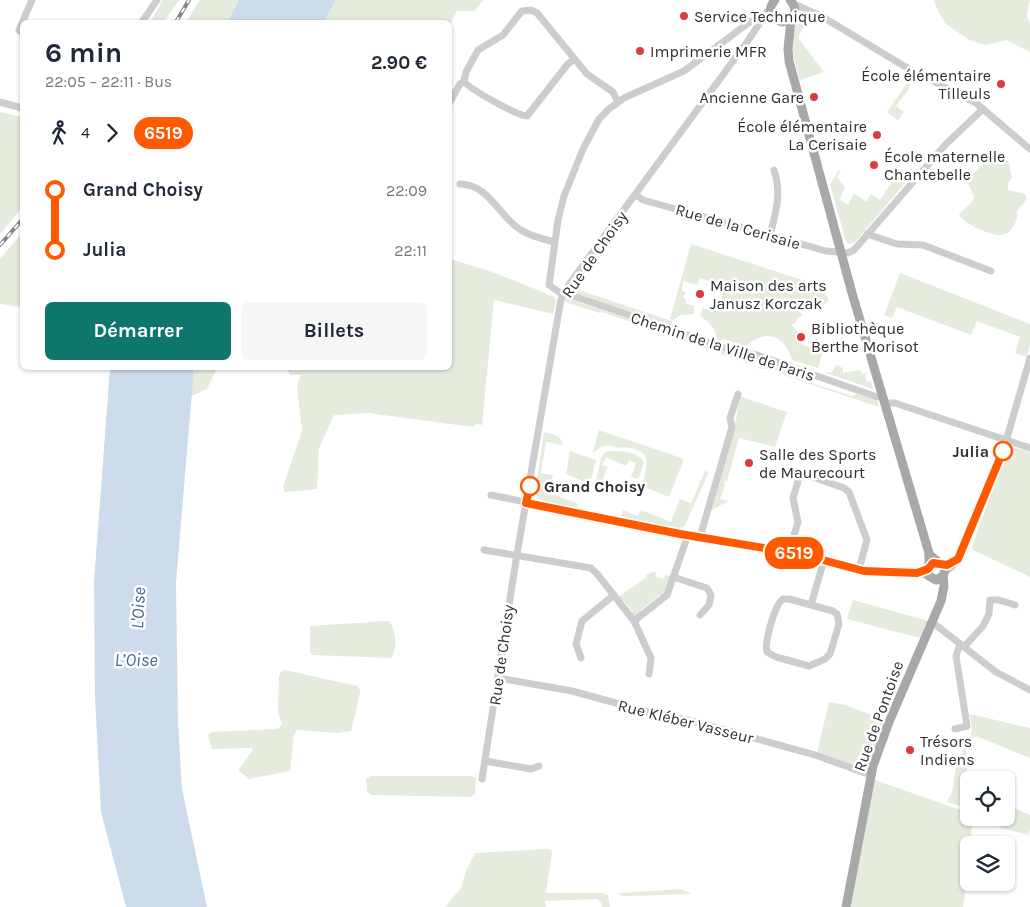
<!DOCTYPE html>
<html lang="fr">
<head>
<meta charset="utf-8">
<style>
	:root { --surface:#fff; --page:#f6f6f7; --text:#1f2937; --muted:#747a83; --accent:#0f766e }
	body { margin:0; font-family:Karla,sans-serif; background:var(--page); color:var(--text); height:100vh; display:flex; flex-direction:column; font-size:19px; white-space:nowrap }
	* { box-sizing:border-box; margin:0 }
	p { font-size:16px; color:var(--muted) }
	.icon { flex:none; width:28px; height:28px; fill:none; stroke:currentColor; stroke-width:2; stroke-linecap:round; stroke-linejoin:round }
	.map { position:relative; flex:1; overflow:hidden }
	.panel { position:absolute; left:20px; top:20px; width:432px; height:350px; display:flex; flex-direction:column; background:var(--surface); border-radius:8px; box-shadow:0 1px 4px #0004 }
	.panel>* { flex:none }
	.badge { padding:0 10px; border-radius:16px; font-size:18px; line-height:32px }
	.fabs { position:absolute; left:960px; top:771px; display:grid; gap:10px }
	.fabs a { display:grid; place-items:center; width:55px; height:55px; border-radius:8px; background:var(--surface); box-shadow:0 1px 4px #0004; font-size:25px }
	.map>.badge { position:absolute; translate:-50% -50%; box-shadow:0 0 0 2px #fff }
	.legs { display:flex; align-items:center; gap:8px; height:55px; padding:0 25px; font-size:16px }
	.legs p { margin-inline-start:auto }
	.summary { display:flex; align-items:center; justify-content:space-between; height:85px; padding:0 25px }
	h1 { font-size:28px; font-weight:700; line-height:38px }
	.cta { display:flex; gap:10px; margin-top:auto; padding:10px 25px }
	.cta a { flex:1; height:58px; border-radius:8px; background:var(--accent); color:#fff; font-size:20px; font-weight:700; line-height:58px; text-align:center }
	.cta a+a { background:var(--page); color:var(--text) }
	ul { padding:0 25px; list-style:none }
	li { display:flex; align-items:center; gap:18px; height:60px; font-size:19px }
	li i { display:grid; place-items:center; width:8px; height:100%; margin:0 6px; background:currentColor }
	li i::after { content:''; width:12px; height:12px; margin:-6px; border:4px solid; border-radius:50%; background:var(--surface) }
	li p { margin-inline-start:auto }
	li:first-child i { background:linear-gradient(#0000 50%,currentColor 0) }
	li:last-child i { background:linear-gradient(currentColor 50%,#0000 0) }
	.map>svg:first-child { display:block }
	.green { fill:#e5ecde }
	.water { fill:#ccdcea }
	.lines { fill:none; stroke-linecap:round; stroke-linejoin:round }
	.minor { stroke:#cdcdcd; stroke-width:7 }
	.major { stroke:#a8a8a8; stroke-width:9 }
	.rail-casing { stroke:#858585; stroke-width:4 }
	.rail { stroke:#fff; stroke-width:2; stroke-dasharray:5.5; stroke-linecap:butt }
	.line-1-casing { stroke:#fff; stroke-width:11 }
	.line-1 { stroke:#ff5a00; stroke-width:8 }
	.poi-dot { fill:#db3d3e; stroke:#fff; stroke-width:2 }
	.stop-1-dot { fill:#fff; stroke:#ff5a00; stroke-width:2.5 }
	.labels { text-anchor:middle; stroke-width:5; stroke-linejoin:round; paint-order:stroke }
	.poi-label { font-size:16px; fill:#303030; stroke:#fff; text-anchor:start }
	.street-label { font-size:16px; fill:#303030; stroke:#fff }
	.stop-label { font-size:16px; font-weight:bold; fill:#303030; stroke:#fff; text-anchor:end }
	.water-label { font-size:18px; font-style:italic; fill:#426b8d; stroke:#fff }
</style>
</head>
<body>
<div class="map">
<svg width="1030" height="907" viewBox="0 0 1030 907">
	<rect width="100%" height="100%" fill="#fff"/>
	<!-- green -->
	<g class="green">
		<polygon points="163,0 179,0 164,22 150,22"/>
		<polygon points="200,0 239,0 227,22 186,22"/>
		<polygon points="336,0 483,0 475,11 457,11 450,25 450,22 324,22"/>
		<path d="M934 0H1030C1029 8 1024 16 1030 22V52L1006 40 986 45 969 40 946 24 938 11Z"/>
		<path d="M800 18H808L798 38 824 72 800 80C795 63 785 33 800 18Z"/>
		<polygon points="910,79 912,80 908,90 896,106 904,112 898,120 887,112"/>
		<polygon points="0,112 22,117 22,208 0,234"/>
		<path d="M996 159H1004L1009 163 1012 178 1008 183V190L1025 194 1027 199 1017 211C1019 220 1011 235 1001 235 989 235 963 224 959 214L972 202 974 197 968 183C974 171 983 163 996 159Z"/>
		<polygon points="839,170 841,172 837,177 845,187 840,199 848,205 854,193 866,202 871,194 880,200 896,176 905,183 855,242 850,244 846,242 830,184"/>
		<polygon points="22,233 22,307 0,304 0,259"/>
		<path d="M691 244 821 286 829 300 823 305 810 301 808 306 800 311 803 316 798 317 796 322 791 325 798 332 796 337 798 338 796 347 798 343 823 352 818 368 792 360C784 335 767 329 747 345L750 353 733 349 740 344 723 339 717 343 711 340 716 338C716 328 708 321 700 316L703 308 712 311 716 303 719 304 725 286 700 278 697 285 683 281 682 291 686 292 683 298 686 299 687 304 694 306V314L681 315 673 320 670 319Z"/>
		<polygon points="450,259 492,272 555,297 556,301 553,314 494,300 482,425 476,424 473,427 368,413 334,415 319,448 317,489 285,492 283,487 302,431 297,386 301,375 290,375 287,368 450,368"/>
		<polygon points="900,273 1030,324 1030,344 1027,357 1015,353 1020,337 977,321 971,335 897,307 892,318 884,315"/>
		<polygon points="573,288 672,321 672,324 676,328 571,292"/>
		<polygon points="566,298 748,359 750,364 602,312 600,313 569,303 564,301"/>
		<polygon points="770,363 791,371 798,371 799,374 816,380 811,383 852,396 857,394 877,401 879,407 786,376 775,370 757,368"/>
		<polygon points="837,365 843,368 843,373 860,370 862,374 868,373 865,375 867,382 871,381 873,389 826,373 826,372 830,373 832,371 833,371 835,366"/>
		<polygon points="194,368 217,368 207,389 191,396"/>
		<polygon points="739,396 787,412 775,447 739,438 727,481 724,481 725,485 720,499 728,501 710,511 736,421"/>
		<path d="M599 430 684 459 669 497 647 488 644 490C640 474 659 454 631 448 626 447 621 448 616 447 607 445 601 445 595 452H593Z"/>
		<path d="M544 432C552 434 562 435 563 445L546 442 541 473 553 475 548 492 578 504 577 508 541 501 535 493Z"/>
		<polygon points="1009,446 1030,452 1030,577 973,550 972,546"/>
		<polygon points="570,451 596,460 590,484 566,474"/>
		<path d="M609 451C621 451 637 451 644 462L639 478 637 479 631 477 636 463 629 460 626 466 606 457 602 465 608 467 601 483 596 482 601 458 605 452Z"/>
		<polygon points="705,471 709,472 684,527 677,528 621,516 623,510 638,516 641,510 671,522 680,499 691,503"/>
		<polygon points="652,572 657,572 655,576 663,579 666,574 671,577 661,601 660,595 641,610 641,616 637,619 628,613 633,612 624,601 619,602 618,597 647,577 646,575"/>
		<polygon points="853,600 932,622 924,639 847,619"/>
		<path d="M387 621 390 622C396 633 398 647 391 658L313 655 310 652V626Z"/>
		<polygon points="285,670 357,686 360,690 360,694 351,731 336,733 297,730 294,735 290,771 249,779 238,770 253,750 252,748 212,749 208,735 211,732 278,729 282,724 278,712 279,676 281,672"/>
		<polygon points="829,702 845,705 886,720 868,770 817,753"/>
		<polygon points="970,714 1030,728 1030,758 976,736 970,738 972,731"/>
		<polygon points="966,744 968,789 965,807 947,802 952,792 956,767"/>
		<polygon points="371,776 471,776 476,778 475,794 471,797 372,795 367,792 366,779"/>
		<polygon points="875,780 969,813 969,818 971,818 972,821 968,872 963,907 850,907"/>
		<polygon points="1006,804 1030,815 1030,830 1028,835 1002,828 983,818 1006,818"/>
		<polygon points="547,849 551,850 552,853 546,893 602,893 608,895 610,907 602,907 601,902 597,899 545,901 546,907 445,907 461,888 466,871 475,853"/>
		<polygon points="681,889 690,893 690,894 628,896 622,896 619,893"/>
	</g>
	<!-- water -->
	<g class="water">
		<polygon points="239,0 336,0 324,22 227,22"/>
		<polygon points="110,368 194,368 176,583 178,722 182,789 207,907 126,907 101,812 95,697 94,582"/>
	</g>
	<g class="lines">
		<!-- minor -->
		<g class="minor">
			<polyline points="794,4 821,16 909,69 976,103 1030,149"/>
			<polyline points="142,22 157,0"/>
			<polyline points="22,32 19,30 32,0"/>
			<path d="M574 59 567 65 527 116C518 116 469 89 464 81L466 72 478 50 503 35 522 11 531 10 537 13 587 74 613 92 618 102"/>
			<polyline points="0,102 22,108"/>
			<polyline points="450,102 460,84 464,82"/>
			<path d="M460 184C489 184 499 217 521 230 530 236 543 239 554 242"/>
			<polyline points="636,195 643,200 826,251 848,253 854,250 946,144 983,109"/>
			<polyline points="867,234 897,244 923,245 991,271"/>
			<path d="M770 235C776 212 782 193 774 170"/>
			<polyline points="564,293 737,352 757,355 877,397 882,395"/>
			<polyline points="563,295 549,285 558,220 564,196 583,149 599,119 609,109 624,98 684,71 751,21 764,17"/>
			<polyline points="884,403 895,403 1030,448"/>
			<polyline points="491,495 679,534 800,554 865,571 917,573 929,576"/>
			<polyline points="700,537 732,427 730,418 738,394"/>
			<polyline points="484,550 591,568 598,575 634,621 651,658 649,674"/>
			<polyline points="789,552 798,522 793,498 799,478 802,475 807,475 844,488 849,492 867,540 859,569"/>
			<polyline points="945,572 952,567 958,559 1005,445 1030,358"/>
			<polyline points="673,577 707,588 711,595 709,605 700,615"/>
			<path d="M783 599H789L833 611 837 614 839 624 830 654 825 659 809 666 776 657 767 652C764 643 775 604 783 599Z"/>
			<polyline points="811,605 824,560"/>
			<polyline points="634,621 667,595 688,535"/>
			<polyline points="932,622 996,672 1030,690"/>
			<polyline points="964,647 983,626 989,614 990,600 999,600 1015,605"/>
			<polyline points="581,658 576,644 582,621 614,595"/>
			<polyline points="498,678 572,691 645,711 700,723 815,755 871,775"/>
			<polyline points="955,729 967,726 956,656 960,644"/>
			<polyline points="485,761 531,769 539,766"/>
			<polyline points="482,779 517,554 561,299 570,283 747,42 770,8"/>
		</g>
		<!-- major -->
		<g class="major">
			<path d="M775 0C767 9 770 19 782 22 794 20 799 10 790 0"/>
			<polyline points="791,19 788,49 789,61 852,293 929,553 929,566"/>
			<path d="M929 554C934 560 942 563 945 569L943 576 936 580 929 576 928 569 931 564 938 562"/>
			<polyline points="846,907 873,766 889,722 941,601 944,586 943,576"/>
		</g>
		<defs>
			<g id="rail">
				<polyline points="176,22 189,0"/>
				<polyline points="0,245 22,220"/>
			</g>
		</defs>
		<!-- rail casing -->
		<use href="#rail" class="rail-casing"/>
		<!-- rail -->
		<use href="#rail" class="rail"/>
	</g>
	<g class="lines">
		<defs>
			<polyline id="line-1" points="530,486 526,503 680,534 800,554 864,571 917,573 928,569 933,563 947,565 958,559 1003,451"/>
		</defs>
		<!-- line-1 casing -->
		<use href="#line-1" class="line-1-casing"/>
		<!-- line-1 -->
		<use href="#line-1" class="line-1"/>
	</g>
	<!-- markers -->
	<g class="poi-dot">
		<circle cx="684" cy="16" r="5"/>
		<circle cx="640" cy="51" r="5"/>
		<circle cx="1001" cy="84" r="5"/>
		<circle cx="814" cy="97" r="5"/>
		<circle cx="877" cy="135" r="5"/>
		<circle cx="874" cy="165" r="5"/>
		<circle cx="700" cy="294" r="5"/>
		<circle cx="801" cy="337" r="5"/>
		<circle cx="749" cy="463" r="5"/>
		<circle cx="910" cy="750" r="5"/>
	</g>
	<g class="stop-1-dot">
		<circle cx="1003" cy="451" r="9"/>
		<circle cx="530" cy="486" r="9"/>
	</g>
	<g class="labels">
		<!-- poi labels -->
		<g class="poi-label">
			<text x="694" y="22">Service Technique</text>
			<text x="650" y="57">Imprimerie MFR</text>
			<text x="991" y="81" text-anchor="end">École élémentaire<tspan x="991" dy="18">Tilleuls</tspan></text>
			<text x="804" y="103" text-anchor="end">Ancienne Gare</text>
			<text x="867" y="132" text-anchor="end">École élémentaire<tspan x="867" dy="18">La Cerisaie</tspan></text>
			<text x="884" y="162">École maternelle<tspan x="884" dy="18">Chantebelle</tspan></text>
			<text x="710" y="291">Maison des arts<tspan x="710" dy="18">Janusz Korczak</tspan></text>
			<text x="811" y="334">Bibliothèque<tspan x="811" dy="18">Berthe Morisot</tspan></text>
			<text x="759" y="460">Salle des Sports<tspan x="759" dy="18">de Maurecourt</tspan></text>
			<text x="920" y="747">Trésors<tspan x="920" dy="18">Indiens</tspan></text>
		</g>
		<!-- street labels -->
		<g class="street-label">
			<text transform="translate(738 226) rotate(16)" y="6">Rue de la Cerisaie</text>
			<text transform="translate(594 254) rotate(-55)" y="6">Rue de Choisy</text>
			<text transform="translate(723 346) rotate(18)" y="6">Chemin de la Ville de Paris</text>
			<text transform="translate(501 655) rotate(-82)" y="6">Rue de Choisy</text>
			<text transform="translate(878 716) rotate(-70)" y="6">Rue de Pontoise</text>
			<text transform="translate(686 721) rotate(14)" y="6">Rue Kléber Vasseur</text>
		</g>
		<!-- stop labels -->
		<g class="stop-label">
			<text x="989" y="457">Julia</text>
			<text x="544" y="492" text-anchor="start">Grand Choisy</text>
		</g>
		<!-- water labels -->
		<g class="water-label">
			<text transform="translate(138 608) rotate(-87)" y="6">L'Oise</text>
			<text x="136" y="666">L’Oise</text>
		</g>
	</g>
</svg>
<div class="fabs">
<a><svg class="icon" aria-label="locate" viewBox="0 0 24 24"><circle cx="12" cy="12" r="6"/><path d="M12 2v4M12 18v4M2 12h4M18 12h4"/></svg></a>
<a><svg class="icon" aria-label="layers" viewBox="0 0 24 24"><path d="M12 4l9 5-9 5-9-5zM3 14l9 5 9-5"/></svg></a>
</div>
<b class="badge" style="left:794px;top:553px;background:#ff5a00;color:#fff">6519</b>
<section class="panel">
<div class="summary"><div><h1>6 min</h1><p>22:05 – 22:11 · Bus</p></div><b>2.90 €</b></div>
<div class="legs"><svg class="icon" aria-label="walk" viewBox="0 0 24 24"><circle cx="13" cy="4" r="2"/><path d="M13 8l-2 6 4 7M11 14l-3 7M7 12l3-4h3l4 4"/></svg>4<svg class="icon" aria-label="forward" viewBox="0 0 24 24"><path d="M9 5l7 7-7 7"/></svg><b class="badge" style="background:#ff5a00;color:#fff">6519</b></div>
<ul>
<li><i style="color:#ff5a00"></i><b>Grand Choisy</b><p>22:09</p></li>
<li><i style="color:#ff5a00"></i><b>Julia</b><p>22:11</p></li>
</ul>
<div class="cta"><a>Démarrer</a><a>Billets</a></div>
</section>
</div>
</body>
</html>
